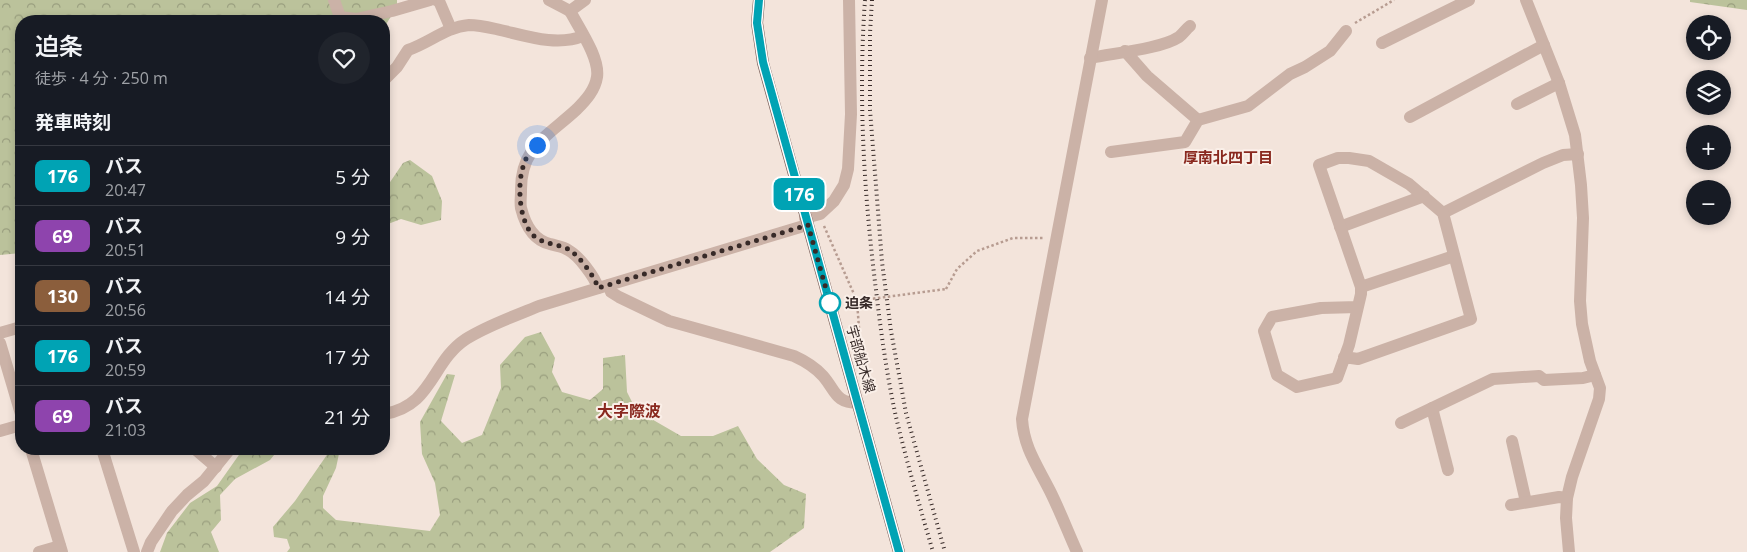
<!DOCTYPE html>
<html lang="ja">
<head>
<meta charset="utf-8">
<style>
	:root { --surface:#171b24; --page:#20242c; --text:#f1f3f6; --muted:#9ea1a6; --line:#363941 }
	body { margin:0; font-family:"Open Sans","Noto Sans JP",sans-serif; background:var(--page); color:var(--text); height:100vh; display:flex; flex-direction:column; font-size:19px; white-space:nowrap }
	* { box-sizing:border-box; margin:0 }
	p { font-size:16px; color:var(--muted) }
	.icon { flex:none; width:28px; height:28px; fill:none; stroke:currentColor; stroke-width:2; stroke-linecap:round; stroke-linejoin:round }
	.map { position:relative; flex:1; overflow:hidden }
	.panel { position:absolute; left:15px; top:15px; width:375px; height:440px; display:flex; flex-direction:column; background:var(--surface); border-radius:20px; box-shadow:0 2px 8px #0003 }
	.panel>* { flex:none }
	.badge { padding:0 10px; border-radius:8px; font-size:18px; line-height:32px }
	.tools { position:absolute; left:1686px; top:15px; display:grid; gap:10px }
	.tools a { display:grid; place-items:center; width:45px; height:45px; border-radius:50%; background:var(--surface); box-shadow:0 2px 8px #0003; font-size:25px }
	.you { position:absolute; width:25px; height:25px; margin:-12px; border:4px solid #fff; border-radius:50%; background:#1a73e8; box-shadow:0 0 0 8px #1a73e833 }
	.map>.badge { position:absolute; translate:-50% -50%; box-shadow:0 0 0 2px #fff }
	h2 { padding:0 20px; font-size:19px; line-height:45px }
	.round { display:grid; place-items:center; flex:none; width:52px; height:52px; border-radius:26px; background:var(--page) }
	.headline { display:flex; align-items:center; justify-content:space-between; height:85px; padding:0 20px }
	h1 { font-size:24px; font-weight:600; line-height:38px }
	ul { padding:0; list-style:none }
	li { display:flex; align-items:center; gap:15px; height:60px; padding:0 20px; border-top:1px solid var(--line) }
	li div { flex:1 }
	li b { display:block; font-size:19px }
	li em { font-style:normal }
	li .badge { min-width:55px; font-weight:700; text-align:center }
	.map>svg:first-child { display:block }
	.forest { fill:url(#forest-crowns) }
	.lines { fill:none; stroke-linecap:round; stroke-linejoin:round }
	.path { stroke:#b79c91; stroke-width:2.5; stroke-dasharray:2.5 2.5; stroke-linecap:butt }
	.minor { stroke:#cbb2a7; stroke-width:12 }
	.major { stroke:#7a5f58; stroke-width:12 }
	.rail { stroke:#372a28; stroke-width:4; stroke-dasharray:1 4; stroke-linecap:butt }
	.path-bridge { stroke:#b79c91; stroke-width:2.5; stroke-dasharray:2.5 2.5; stroke-linecap:butt }
	.line-casing { stroke:#fff; stroke-width:11 }
	.line { stroke:#00a3b4; stroke-width:8 }
	.walk { stroke:#372a28; stroke-width:5; stroke-dasharray:0 9 }
	.stop-dot { fill:#fff; stroke:#00a3b4; stroke-width:2.5 }
	.labels { text-anchor:middle; stroke-width:4; stroke-linejoin:round; paint-order:stroke }
	.stop-label { font-size:14px; font-weight:bold; fill:#372a28; stroke:#faefe8; text-anchor:start }
	.street-label { font-size:14px; fill:#372a28; stroke:#faefe8 }
	.neighbourhood-label { font-size:15px; font-weight:bold; fill:#89281e; stroke:#faefe8 }
	.quarter-label { font-size:16px; font-weight:bold; fill:#89281e; stroke:#faefe8 }
</style>
</head>
<body>
<div class="map">
<svg width="1747" height="552" viewBox="0 0 1747 552">
	<defs>
		<pattern id="forest-crowns" width="20" height="18" patternUnits="userSpaceOnUse" patternTransform="scale(1.25)"><rect width="20" height="18" fill="#bbc29b"/><path d="M2 6a3 3 0 1 1 6 0M12 15a3 3 0 1 1 6 0" fill="none" stroke="#999e7e"/></pattern>
	</defs>
	<rect width="100%" height="100%" fill="#f3e4db"/>
	<!-- forest -->
	<g class="forest">
		<polygon points="0,0 397,0 397,6 384,28 384,21 21,21 21,253 0,255"/>
		<polygon points="1690,0 1747,0 1747,10 1690,2"/>
		<polygon points="410,160 432,176 442,201 441,220 421,225 401,219 388,224 384,231 384,191 403,163"/>
		<polygon points="541,332 555,358 552,372 562,392 590,400 603,389 603,358 625,355 627,392 636,410 681,436 713,436 738,426 757,459 784,485 806,494 804,528 770,552 287,552 290,548 287,539 274,537 273,527 295,501 331,449 340,449 336,468 323,496 323,508 336,520 430,531 440,515 435,483 422,454 420,422 447,374 455,375 441,421 462,443 482,435 501,388 500,365 525,337"/>
		<polygon points="246,449 279,449 270,460 235,479 220,495 221,520 211,532 219,552 160,552 167,533 190,503 217,486 241,452"/>
	</g>
	<g class="lines">
		<!-- path -->
		<g class="path">
			<polyline points="1355,23 1394,0"/>
			<polyline points="824,226 857,301 863,300"/>
			<polyline points="946,289 957,269 977,251 1013,238 1045,238"/>
			<polyline points="857,301 862,369"/>
		</g>
		<!-- minor -->
		<g class="minor">
			<polyline points="334,0 340,17 356,19 392,11 430,0"/>
			<polyline points="436,0 439,1 451,29"/>
			<polyline points="549,0 570,11"/>
			<path d="M585 0 570 11C579 28 600 58 597 77 595 90 586 100 577 109 547 137 520 147 521 192 521 197 520 203 521 208 525 224 533 240 550 244 556 246 563 246 568 250 578 255 595 277 598 288"/>
			<polyline points="1526,0 1559,83 1575,135 1581,185 1583,218 1580,301 1582,324 1590,361 1600,388 1599,399 1572,477 1567,498 1566,518 1569,552"/>
			<polyline points="1382,43 1469,0"/>
			<polyline points="1125,51 1147,76 1198,120"/>
			<path d="M1090 58C1113 53 1161 49 1179 37 1183 34 1186 29 1190 26"/>
			<path d="M384 80 397 67 408 50C429 43 446 27 469 25 478 25 487 27 496 29 524 35 556 47 583 36"/>
			<polyline points="1517,104 1559,83"/>
			<polyline points="1410,117 1544,45"/>
			<polyline points="1111,152 1185,142 1198,120 1248,106 1290,74 1305,67 1330,51 1346,31"/>
			<polyline points="1443,213 1543,163 1563,155 1578,154"/>
			<polyline points="805,218 820,214 834,201 844,185 848,169 851,114 849,0"/>
			<polyline points="1340,227 1424,196"/>
			<path d="M609 285 611 292 619 297 669 321 794 356C805 361 815 367 823 376 836 391 835 403 858 403"/>
			<polyline points="1361,287 1454,256"/>
			<polyline points="0,333 21,327"/>
			<polyline points="0,343 21,414"/>
			<polyline points="1344,357 1358,359 1471,319 1443,213 1409,184 1369,161 1349,158 1338,158 1319,165 1361,287 1361,294 1349,345 1337,378 1297,387 1277,375 1264,331 1272,317 1321,308 1358,307"/>
			<polyline points="1432,408 1448,470"/>
			<path d="M384 414C433 406 431 362 466 339 488 325 515 316 539 306L807 225"/>
			<polyline points="1401,423 1493,379 1539,376 1544,380 1583,378 1595,375"/>
			<polyline points="0,431 21,425"/>
			<polyline points="1512,441 1526,502"/>
			<polyline points="31,449 62,552"/>
			<polyline points="102,449 134,552"/>
			<polyline points="195,449 216,467"/>
			<polyline points="1511,505 1559,497 1567,498"/>
			<polyline points="39,552 60,546"/>
			<polyline points="147,552 151,542 172,511 187,495 204,481 230,449"/>
			<path d="M1077 552C1068 532 1060 511 1050 491 1037 465 1024 448 1022 419L1102 0"/>
		</g>
		<!-- major -->
		<polyline class="major" points="759,0 757,23 763,63 899,552"/>
		<!-- rail -->
		<g class="rail">
			<path d="M865 0C858 97 864 194 876 290 881 333 887 376 896 417 907 463 920 507 933 552"/>
			<polyline points="872,0 870,33 870,110 882,262 891,331 906,413 945,552"/>
		</g>
		<!-- path-bridge -->
		<polyline class="path-bridge" points="863,300 946,289"/>
	</g>
	<g class="lines">
		<defs>
			<polyline id="line" points="759,0 757,23 763,62 899,552"/>
		</defs>
		<!-- line casing -->
		<use href="#line" class="line-casing"/>
		<!-- line -->
		<use href="#line" class="line"/>
		<!-- walk -->
		<path class="walk" d="M537 145C531 151 525 158 523 167 517 185 519 224 535 237 545 244 557 244 568 249 578 254 595 277 598 288L808 225 830 303"/>
	</g>
	<!-- markers -->
	<circle class="stop-dot" cx="830" cy="303" r="10"/>
	<g class="labels">
		<!-- stop labels -->
		<g class="stop-label">
			<text x="845" y="308">迫条</text>
		</g>
		<!-- street labels -->
		<g class="street-label">
			<text transform="translate(861 359) rotate(74)" y="5">宇部船木線</text>
		</g>
		<!-- neighbourhood labels -->
		<g class="neighbourhood-label">
			<text x="1228" y="163">厚南北四丁目</text>
		</g>
		<!-- quarter labels -->
		<g class="quarter-label">
			<text x="629" y="417">大字際波</text>
		</g>
	</g>
</svg>
<div class="tools">
<a><svg class="icon" aria-label="locate" viewBox="0 0 24 24"><circle cx="12" cy="12" r="6"/><path d="M12 2v4M12 18v4M2 12h4M18 12h4"/></svg></a>
<a><svg class="icon" aria-label="layers" viewBox="0 0 24 24"><path d="M12 4l9 5-9 5-9-5zM3 14l9 5 9-5"/></svg></a>
<a>+</a>
<a>−</a>
</div>
<div class="you" style="left:537px;top:145px"></div>
<b class="badge" style="left:799px;top:194px;background:#00a3b4;color:#fff">176</b>
<section class="panel">
<div class="headline"><div><h1>迫条</h1><p>徒歩 · 4 分 · 250 m</p></div><a class="round"><svg class="icon" aria-label="heart" viewBox="0 0 24 24"><path d="M12 20l-8-8c-3-5 5-10 8-4 3-6 11-1 8 4z"/></svg></a></div>
<h2>発車時刻</h2>
<ul>
<li><span class="badge" style="background:#00a3b4;color:#fff">176</span><div><b>バス</b><p>20:47</p></div><em>5 分</em></li>
<li><span class="badge" style="background:#8e44ad;color:#fff">69</span><div><b>バス</b><p>20:51</p></div><em>9 分</em></li>
<li><span class="badge" style="background:#8b5e3c;color:#fff">130</span><div><b>バス</b><p>20:56</p></div><em>14 分</em></li>
<li><span class="badge" style="background:#00a3b4;color:#fff">176</span><div><b>バス</b><p>20:59</p></div><em>17 分</em></li>
<li><span class="badge" style="background:#8e44ad;color:#fff">69</span><div><b>バス</b><p>21:03</p></div><em>21 分</em></li>
</ul>
</section>
</div>
</body>
</html>
